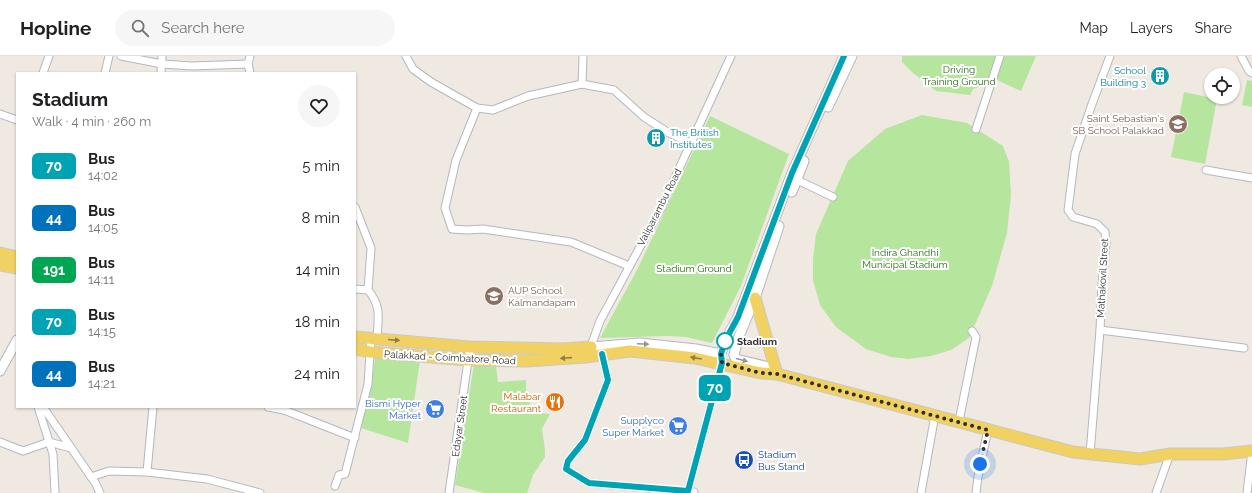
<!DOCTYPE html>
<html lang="en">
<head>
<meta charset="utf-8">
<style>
	:root { --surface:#fff; --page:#f6f6f6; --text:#202124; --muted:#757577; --line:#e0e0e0 }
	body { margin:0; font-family:Raleway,sans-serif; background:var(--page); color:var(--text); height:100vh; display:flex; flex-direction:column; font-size:15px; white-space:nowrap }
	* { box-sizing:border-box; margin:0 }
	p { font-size:13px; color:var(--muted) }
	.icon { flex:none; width:22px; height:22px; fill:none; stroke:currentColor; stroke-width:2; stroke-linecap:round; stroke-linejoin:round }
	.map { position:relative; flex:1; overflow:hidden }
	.panel { position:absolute; left:16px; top:16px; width:340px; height:336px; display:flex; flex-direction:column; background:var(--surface); border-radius:0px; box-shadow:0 1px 3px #0004 }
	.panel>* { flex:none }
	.badge { padding:0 8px; border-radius:6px; font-size:14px; line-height:26px }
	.buttons { position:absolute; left:1204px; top:12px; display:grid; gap:8px }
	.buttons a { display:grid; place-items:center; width:36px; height:36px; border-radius:50%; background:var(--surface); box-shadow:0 1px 3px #0004; font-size:20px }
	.you { position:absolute; width:20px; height:20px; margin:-10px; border:3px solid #fff; border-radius:50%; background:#1a73e8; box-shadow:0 0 0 6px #1a73e833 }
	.map>.badge { position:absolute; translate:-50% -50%; box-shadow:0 0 0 2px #fff }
	.round { display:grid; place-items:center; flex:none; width:42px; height:42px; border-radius:21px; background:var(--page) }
	.overview { display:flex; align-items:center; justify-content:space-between; height:68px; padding:0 16px }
	h1 { font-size:19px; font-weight:700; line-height:30px }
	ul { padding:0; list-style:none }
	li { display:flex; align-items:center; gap:12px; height:52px; padding:0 16px }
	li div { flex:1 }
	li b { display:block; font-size:15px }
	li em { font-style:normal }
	li .badge { min-width:44px; font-weight:700; text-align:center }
	header { display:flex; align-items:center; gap:24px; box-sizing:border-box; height:56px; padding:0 20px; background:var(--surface); border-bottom:1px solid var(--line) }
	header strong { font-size:19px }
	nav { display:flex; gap:22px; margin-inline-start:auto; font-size:14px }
	.search { width:280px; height:36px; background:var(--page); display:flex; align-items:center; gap:10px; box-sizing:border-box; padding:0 14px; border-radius:22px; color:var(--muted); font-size:15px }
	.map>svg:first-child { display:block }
	.green { fill:#b6e59e }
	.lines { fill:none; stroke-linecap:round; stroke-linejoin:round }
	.minor-casing { stroke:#b4b7c1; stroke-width:9 }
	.tertiary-casing { stroke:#b4b7c1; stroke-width:11 }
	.primary-casing { stroke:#c9c9c9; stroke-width:13 }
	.minor { stroke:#fff; stroke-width:7 }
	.tertiary { stroke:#fff; stroke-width:9 }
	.primary { stroke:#f2d163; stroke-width:11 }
	.oneway { fill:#908048 }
	.oneway2 { fill:#969696 }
	.line-casing { stroke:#fff; stroke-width:9 }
	.line { stroke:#00a3b4; stroke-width:6 }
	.walk { stroke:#2e2e2e; stroke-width:4; stroke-dasharray:0 7.2 }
	.stop-dot { fill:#fff; stroke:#00a3b4; stroke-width:2 }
	.labels { text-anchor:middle; stroke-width:4; stroke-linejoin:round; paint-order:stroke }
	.park-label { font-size:10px; fill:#2c6e1b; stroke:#fff }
	.culture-label { font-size:10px; fill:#0d838f; stroke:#fff; text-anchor:end }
	.education-label { font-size:10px; fill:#785e54; stroke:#fff; text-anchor:end }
	.street-label { font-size:10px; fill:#2e2e2e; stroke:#fff }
	.stop-label { font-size:10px; font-weight:bold; fill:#2e2e2e; stroke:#fff; text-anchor:start }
	.food-label { font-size:10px; fill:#c56008; stroke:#fff; text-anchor:end }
	.shop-label { font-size:10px; fill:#366cbe; stroke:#fff; text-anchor:end }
	.transit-label { font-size:10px; fill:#164399; stroke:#fff; text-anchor:start }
</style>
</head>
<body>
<header>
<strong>Hopline</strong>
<div class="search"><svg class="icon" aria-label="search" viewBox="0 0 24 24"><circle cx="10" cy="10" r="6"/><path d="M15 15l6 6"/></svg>Search here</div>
<nav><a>Map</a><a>Layers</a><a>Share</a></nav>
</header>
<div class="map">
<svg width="1252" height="437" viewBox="0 0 1252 437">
	<rect width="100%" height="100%" fill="#efe9e1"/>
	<!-- green -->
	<g class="green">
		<polygon points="902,0 1036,0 1021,35 997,24 973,33 970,39 936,35 913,17 902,6"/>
		<polygon points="1247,24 1252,25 1252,51 1242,49"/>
		<polygon points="1184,36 1217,43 1205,108 1171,101"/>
		<polygon points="922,59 967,67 1003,90 1009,106 1011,139 1007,177 992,230 969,282 951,294 931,300 909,303 891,301 866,293 836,271 820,249 813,224 813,203 816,178 848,105 885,73"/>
		<polygon points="710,60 789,98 741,230 712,287 686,281 668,280 600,282 638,212"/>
		<polygon points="376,297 420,304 408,387 361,372 370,335"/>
		<polygon points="474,308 496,310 498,326 526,324 526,339 530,346 529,356 550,358 542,373 545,394 545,401 533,419 527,437 484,437 455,429"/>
	</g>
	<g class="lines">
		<defs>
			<g id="minor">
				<polyline points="121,0 162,8 192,10 248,8"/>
				<polyline points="406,0 413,13 431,26 477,52 493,54 528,40 582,28"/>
				<polyline points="583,0 582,28 614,34 644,61 669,77 691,87"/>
				<polyline points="1241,0 1249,15 1252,17"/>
				<polyline points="43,17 49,0"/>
				<polyline points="105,17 109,0"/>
				<polyline points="161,17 162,1"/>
				<polyline points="250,17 248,8 250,0"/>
				<polyline points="477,52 456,104 445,152 452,173 467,174 483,173 571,186 629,210"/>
				<polyline points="0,58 17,64"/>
				<polyline points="976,73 1000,0"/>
				<polyline points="1206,114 1252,122"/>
				<polyline points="793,122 833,141"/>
				<polyline points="355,151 371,192 368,234"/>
				<path d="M355 233 368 234C382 251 378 262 377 283"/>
				<polyline points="1100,274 1244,292"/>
				<polyline points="590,293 600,265 661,152 731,0"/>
				<polyline points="602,298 608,324 585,384 568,405 566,413 589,427 694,436"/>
				<polyline points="38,351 53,398 55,437"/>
				<polyline points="43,351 96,428 100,437"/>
				<polyline points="268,351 284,354 355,382"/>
				<polyline points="959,365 976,281 972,275"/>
				<polyline points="0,386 23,395 49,386 71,392"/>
				<polyline points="1090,398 1100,274 1102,228 1106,187 1105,176 1097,168 1073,161 1068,154 1075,98 1092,48 1110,0"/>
				<polyline points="147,416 153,351"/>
				<polyline points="91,421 109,415 147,416 207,423 260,437"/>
				<polyline points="335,430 339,419 345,418 368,328 371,282"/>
				<polyline points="688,435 722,307"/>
				<polyline points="449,437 470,291"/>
				<polyline points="921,437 935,359"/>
				<polyline points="976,437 978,421 988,373"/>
				<polyline points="1156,437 1170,398"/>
				<polyline points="1247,437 1252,395"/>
			</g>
			<g id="tertiary">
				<polyline points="828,51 852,0"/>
				<polyline points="792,136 804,105"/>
				<polyline points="591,291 640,287 696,293 721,298 725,285 738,261 792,117 844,0"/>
				<polyline points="0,315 17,284"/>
				<polyline points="777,318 765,310 736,303 734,299 738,283 755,242 779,170"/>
			</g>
			<g id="primary">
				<polyline points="0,197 17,201"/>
				<polyline points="0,209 17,212"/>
				<polyline points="755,242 777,318"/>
				<polyline points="355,281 470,291 562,293 591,291"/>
				<polyline points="355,293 370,296 468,304 527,305 586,301 630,295 695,302 761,317 777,318 1073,396 1140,403 1170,398 1223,398 1252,395"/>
			</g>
		</defs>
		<!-- minor casing -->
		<use href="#minor" class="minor-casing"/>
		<!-- tertiary casing -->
		<use href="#tertiary" class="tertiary-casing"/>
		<!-- primary casing -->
		<use href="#primary" class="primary-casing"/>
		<!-- minor -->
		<use href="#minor" class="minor"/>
		<!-- tertiary -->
		<use href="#tertiary" class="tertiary"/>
		<!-- primary -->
		<use href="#primary" class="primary"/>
	</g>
	<!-- one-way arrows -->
	<defs><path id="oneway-solid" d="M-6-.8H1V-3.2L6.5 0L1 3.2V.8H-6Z"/></defs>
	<g class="oneway">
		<use href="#oneway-solid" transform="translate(394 284) rotate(5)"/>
		<use href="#oneway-solid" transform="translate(566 302) rotate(176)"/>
		<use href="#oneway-solid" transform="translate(696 302) rotate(-171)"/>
	</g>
	<g class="oneway2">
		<use href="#oneway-solid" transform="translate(643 288) rotate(3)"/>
		<use href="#oneway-solid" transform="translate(742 304) rotate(15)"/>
	</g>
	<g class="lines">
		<defs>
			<polyline id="line" points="602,298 608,324 585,384 568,405 566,413 589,427 688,435 722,307 721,298 725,285 738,261 792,117 844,0"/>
		</defs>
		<!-- line casing -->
		<use href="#line" class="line-casing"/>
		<!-- line -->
		<use href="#line" class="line"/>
		<!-- walk -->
		<polyline class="walk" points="725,285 721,298 722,307 761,317 777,318 988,374 980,408"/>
	</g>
	<!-- icons -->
	<defs>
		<symbol id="building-disc" viewBox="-11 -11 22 22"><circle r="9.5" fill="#0f9aa8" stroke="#fff"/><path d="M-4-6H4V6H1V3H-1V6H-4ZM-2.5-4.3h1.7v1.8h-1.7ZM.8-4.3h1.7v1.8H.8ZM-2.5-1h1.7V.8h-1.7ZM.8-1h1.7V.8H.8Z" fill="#fff"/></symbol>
		<symbol id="school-disc" viewBox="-11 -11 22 22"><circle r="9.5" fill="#8d6e63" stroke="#fff"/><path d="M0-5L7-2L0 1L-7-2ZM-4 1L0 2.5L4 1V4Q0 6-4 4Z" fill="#fff"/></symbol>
		<symbol id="restaurant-disc" viewBox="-11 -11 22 22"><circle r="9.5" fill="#e8710a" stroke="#fff"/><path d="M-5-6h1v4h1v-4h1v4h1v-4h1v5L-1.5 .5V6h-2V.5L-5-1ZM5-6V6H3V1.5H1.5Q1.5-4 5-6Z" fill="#fff"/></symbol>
		<symbol id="supermarket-disc" viewBox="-11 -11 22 22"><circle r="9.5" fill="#3f7fe0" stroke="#fff"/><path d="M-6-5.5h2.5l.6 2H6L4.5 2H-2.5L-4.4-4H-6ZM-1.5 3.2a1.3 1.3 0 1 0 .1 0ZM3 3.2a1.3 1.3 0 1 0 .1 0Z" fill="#fff"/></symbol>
		<symbol id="bus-disc" viewBox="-11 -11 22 22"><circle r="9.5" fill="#1a4fb4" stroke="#fff"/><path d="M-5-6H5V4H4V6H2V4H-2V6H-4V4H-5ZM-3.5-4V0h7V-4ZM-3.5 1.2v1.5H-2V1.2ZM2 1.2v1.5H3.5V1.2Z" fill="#fff"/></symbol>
	</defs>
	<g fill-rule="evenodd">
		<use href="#building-disc" x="1149" y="9" width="22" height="22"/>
		<use href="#school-disc" x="1167" y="57" width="22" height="22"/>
		<use href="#building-disc" x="645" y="71" width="22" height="22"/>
		<use href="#school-disc" x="483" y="229" width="22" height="22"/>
		<use href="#restaurant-disc" x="544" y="335" width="22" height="22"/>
		<use href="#supermarket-disc" x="424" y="342" width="22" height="22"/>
		<use href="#supermarket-disc" x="667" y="359" width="22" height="22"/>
		<use href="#bus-disc" x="733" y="393" width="22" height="22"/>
	</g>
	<!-- markers -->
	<circle class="stop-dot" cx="725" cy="285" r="8"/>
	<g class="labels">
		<!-- park labels -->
		<g class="park-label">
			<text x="959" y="17">Driving<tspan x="959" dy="12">Training Ground</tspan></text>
			<text x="905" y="200">Indira Ghandhi<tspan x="905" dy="12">Municipal Stadium</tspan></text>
			<text x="694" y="216">Stadium Ground</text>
		</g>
		<!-- culture labels -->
		<g class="culture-label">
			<text x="1146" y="18">School<tspan x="1146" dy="12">Building 3</tspan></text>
			<text x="670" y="80" text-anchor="start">The British<tspan x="670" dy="12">Institutes</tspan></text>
		</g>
		<!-- education labels -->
		<g class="education-label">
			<text x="1164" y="66">Saint Sebastian's<tspan x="1164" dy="12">SB School Palakkad</tspan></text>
			<text x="508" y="238" text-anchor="start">AUP School<tspan x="508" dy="12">Kalmandapam</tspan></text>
		</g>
		<!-- street labels -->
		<g class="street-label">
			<text transform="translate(659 151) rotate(-63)" y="4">Valiparambu Road</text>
			<text transform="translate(1102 222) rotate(-87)" y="4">Mathakovil Street</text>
			<text transform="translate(450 301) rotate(3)" y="4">Palakkad - Coimbatore Road</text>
			<text transform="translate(459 370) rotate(-82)" y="4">Edayar Street</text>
		</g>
		<!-- stop labels -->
		<g class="stop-label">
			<text x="737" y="289">Stadium</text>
		</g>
		<!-- food labels -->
		<g class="food-label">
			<text x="541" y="344">Malabar<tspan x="541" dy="12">Restaurant</tspan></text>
		</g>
		<!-- shop labels -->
		<g class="shop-label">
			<text x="421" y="351">Bismi Hyper<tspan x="421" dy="12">Market</tspan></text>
			<text x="664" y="368">Supplyco<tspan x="664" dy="12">Super Market</tspan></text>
		</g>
		<!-- transit labels -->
		<g class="transit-label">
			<text x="758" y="402">Stadium<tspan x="758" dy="12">Bus Stand</tspan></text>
		</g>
	</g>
</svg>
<div class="buttons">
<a><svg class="icon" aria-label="locate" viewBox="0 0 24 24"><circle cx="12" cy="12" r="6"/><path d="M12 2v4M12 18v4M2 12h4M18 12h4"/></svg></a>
</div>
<div class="you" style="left:980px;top:408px"></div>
<b class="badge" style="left:715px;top:332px;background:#00a3b4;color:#fff">70</b>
<section class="panel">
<div class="overview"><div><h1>Stadium</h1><p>Walk · 4 min · 260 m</p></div><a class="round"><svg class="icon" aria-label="heart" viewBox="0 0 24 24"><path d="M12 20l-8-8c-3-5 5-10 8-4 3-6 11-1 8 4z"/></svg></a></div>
<ul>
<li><span class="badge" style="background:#00a3b4;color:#fff">70</span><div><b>Bus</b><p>14:02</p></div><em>5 min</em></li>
<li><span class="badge" style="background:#0072bc;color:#fff">44</span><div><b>Bus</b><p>14:05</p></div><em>8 min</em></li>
<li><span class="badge" style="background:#00a651;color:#fff">191</span><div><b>Bus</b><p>14:11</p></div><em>14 min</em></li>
<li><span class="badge" style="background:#00a3b4;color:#fff">70</span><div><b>Bus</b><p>14:15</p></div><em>18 min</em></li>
<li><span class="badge" style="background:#0072bc;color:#fff">44</span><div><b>Bus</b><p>14:21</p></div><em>24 min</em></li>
</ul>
</section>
</div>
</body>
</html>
